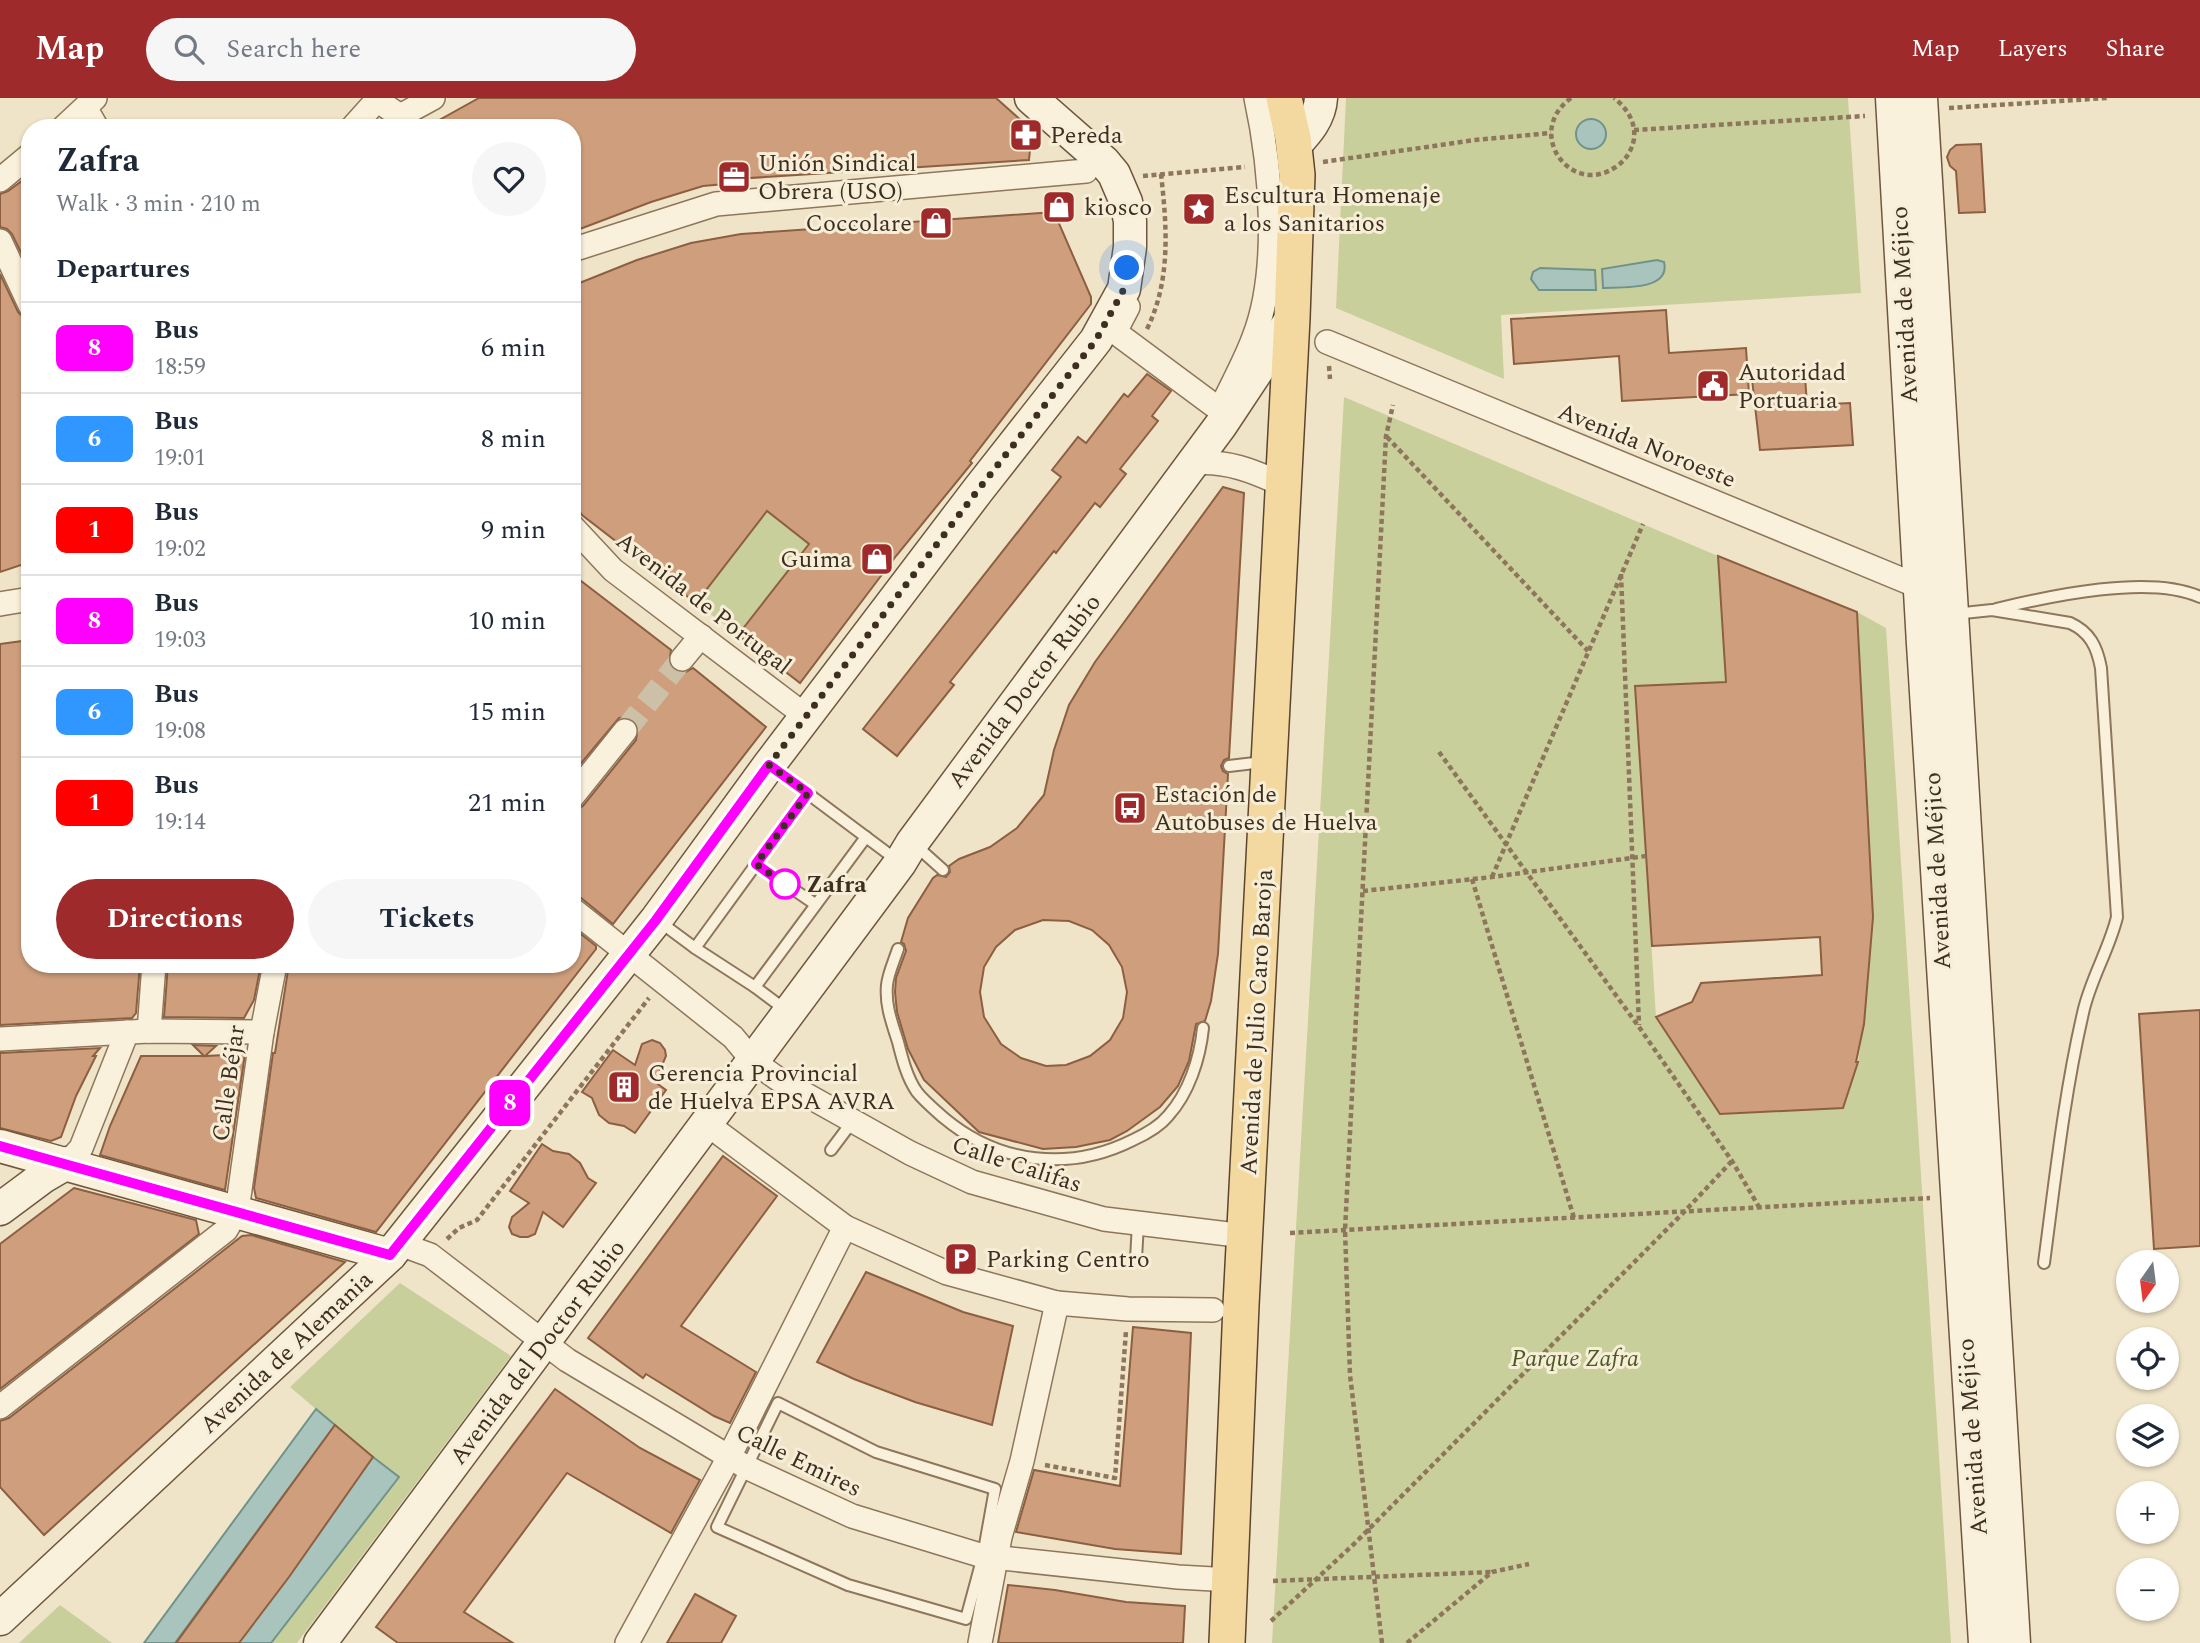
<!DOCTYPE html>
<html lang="en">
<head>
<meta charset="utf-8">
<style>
	:root { --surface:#fff; --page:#f6f6f7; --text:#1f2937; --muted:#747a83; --line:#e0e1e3; --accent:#9e2a2b }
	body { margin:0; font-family:Spectral,serif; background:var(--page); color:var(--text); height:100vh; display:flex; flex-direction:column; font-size:26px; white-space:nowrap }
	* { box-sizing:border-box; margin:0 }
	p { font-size:23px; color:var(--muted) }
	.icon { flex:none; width:38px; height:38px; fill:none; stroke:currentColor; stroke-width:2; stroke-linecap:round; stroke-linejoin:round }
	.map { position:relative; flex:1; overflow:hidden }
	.panel { position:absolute; left:21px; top:21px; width:560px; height:854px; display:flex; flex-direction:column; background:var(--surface); border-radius:28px; box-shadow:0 2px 5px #0004 }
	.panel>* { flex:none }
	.badge { padding:0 14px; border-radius:10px; font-size:24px; line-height:46px }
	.needle { width:46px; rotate:194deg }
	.controls { position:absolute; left:2116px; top:1152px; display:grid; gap:14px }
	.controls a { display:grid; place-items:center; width:63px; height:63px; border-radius:50%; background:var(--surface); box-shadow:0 2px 5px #0004; font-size:35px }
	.you { position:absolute; width:35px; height:35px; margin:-18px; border:5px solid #fff; border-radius:50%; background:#1a73e8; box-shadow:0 0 0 10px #1a73e833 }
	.map>.badge { position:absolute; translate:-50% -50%; box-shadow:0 0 0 4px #fff }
	h2 { padding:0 35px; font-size:26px; line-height:63px }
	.round { display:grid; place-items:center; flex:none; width:74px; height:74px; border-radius:37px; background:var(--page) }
	.headline { display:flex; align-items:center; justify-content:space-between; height:119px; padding:0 35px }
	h1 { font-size:33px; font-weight:700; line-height:52px }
	.primary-button { display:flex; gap:14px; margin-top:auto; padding:14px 35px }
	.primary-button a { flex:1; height:80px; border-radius:42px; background:var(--accent); color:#fff; font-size:28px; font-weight:700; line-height:80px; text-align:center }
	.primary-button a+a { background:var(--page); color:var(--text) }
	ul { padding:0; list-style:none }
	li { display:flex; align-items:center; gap:21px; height:91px; padding:0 35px; border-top:2px solid var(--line) }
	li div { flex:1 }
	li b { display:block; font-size:26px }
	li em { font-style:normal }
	li .badge { min-width:77px; font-weight:700; text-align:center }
	header { display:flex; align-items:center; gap:42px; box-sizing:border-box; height:98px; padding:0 35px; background:var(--accent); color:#fff }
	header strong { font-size:33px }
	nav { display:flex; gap:38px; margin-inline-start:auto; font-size:24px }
	.search { width:490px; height:63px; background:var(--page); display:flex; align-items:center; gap:18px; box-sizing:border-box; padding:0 24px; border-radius:38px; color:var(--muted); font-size:26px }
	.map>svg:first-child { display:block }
	.green { fill:#c9cf9b }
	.water { fill:#a9c4bc; stroke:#6f938a; stroke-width:2 }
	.building { fill:#cf9f7d; stroke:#8d5f41; stroke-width:2; fill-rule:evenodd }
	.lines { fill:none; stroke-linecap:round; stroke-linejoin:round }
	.street-tunnel { stroke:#ccc0a6; stroke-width:23; stroke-dasharray:23 11; stroke-linecap:butt }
	.lane-casing { stroke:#8d765c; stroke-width:14 }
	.street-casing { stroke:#8d765c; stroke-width:26 }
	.secondary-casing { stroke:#6f573f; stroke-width:35 }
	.primary-casing { stroke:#5b4430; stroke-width:38 }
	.path { stroke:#8d765c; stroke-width:4.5; stroke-dasharray:5 3.5; stroke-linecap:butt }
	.lane { stroke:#faf1dc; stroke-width:10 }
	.street { stroke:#faf1dc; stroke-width:23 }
	.secondary { stroke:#faf1dc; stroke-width:32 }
	.primary { stroke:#f3d9a0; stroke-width:35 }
	.line-casing { stroke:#fff; stroke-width:16 }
	.line { stroke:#f0f; stroke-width:10 }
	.walk { stroke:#3d2e20; stroke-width:7; stroke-dasharray:0 12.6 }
	.stop-dot { fill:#fff; stroke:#f0f; stroke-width:3.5 }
	.labels { text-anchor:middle; stroke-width:6; stroke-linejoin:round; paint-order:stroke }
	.poi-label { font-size:24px; fill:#3d2e20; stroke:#f7eed8; text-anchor:start }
	.street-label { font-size:24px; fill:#3d2e20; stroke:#f7eed8 }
	.stop-label { font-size:24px; font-weight:bold; fill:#3d2e20; stroke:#f7eed8; text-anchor:start }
	.park-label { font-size:24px; font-style:italic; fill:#4d5a26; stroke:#f7eed8 }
</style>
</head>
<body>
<header>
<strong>Map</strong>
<div class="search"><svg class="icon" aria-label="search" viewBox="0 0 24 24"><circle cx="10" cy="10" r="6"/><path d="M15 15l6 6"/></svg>Search here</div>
<nav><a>Map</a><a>Layers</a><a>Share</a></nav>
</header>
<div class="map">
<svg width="2200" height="1545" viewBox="0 0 2200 1545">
	<rect width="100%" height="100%" fill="#f0e4c8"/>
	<!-- green -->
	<g class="green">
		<polygon points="1346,0 1848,0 1861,195 1501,217 1504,281 1336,210"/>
		<polygon points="1344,299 1718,458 1726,584 1635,588 1656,919 1720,1016 1844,1009 1858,964 1864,926 1873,819 1857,514 1886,530 1951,1545 1272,1545"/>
		<polygon points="767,413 809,446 738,537 696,505"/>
		<polygon points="400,1185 511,1258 297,1545 268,1545 392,1376 290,1289"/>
		<polygon points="60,1507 112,1545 19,1545"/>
	</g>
	<!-- water -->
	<g class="water">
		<circle cx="1591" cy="36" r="15"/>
		<path d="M1657 162 1664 164C1671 193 1621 189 1603 190L1602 171Z"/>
		<polygon points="1540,170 1595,172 1596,192 1539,192 1531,181 1533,174"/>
		<polygon points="316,1311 335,1327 175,1545 144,1545"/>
		<polygon points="373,1359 399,1379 271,1545 238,1545"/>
	</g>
	<!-- building -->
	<g class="building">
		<polygon points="479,0 996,0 1032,32 1029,62 735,81 736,85 703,88 651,104 572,134 572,30 425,30"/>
		<polygon points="1981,46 1985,114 1959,115 1956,73 1950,68 1947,59 1950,52 1956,47"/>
		<polygon points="30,77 30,173 12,136 7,131 0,129 0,96 8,93"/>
		<polygon points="1054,114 1091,199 1091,206 970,363 972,365 896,458 800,585 738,537 809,446 767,413 696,505 582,417 572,401 572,188 637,162 691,145 741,136"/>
		<polygon points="0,176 18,214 23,219 30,221 30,464 0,474"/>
		<polygon points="1666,212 1669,255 1746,250 1749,296 1622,303 1619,258 1514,266 1511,221"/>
		<polygon points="1147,276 1171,293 1152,318 1158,323 1120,371 1126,376 1100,409 1095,405 1056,455 1054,453 950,584 954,587 897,658 863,631 1061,379 1052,372 1078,339 1086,345 1124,296 1128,299"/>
		<polygon points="1805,278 1807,307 1850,305 1853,347 1760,352 1752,281"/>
		<path d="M1223 389 1244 395 1229 660 1224 662 1221 668 1223 673 1228 676 1218 856 1211 903 1205 923 1196 926 1189 963 1178 988 1160 1009 1127 1033 1110 1042 1076 1049 1043 1051 979 1034 924 982 908 951 897 914 895 894 896 880 906 853 904 846 901 844 908 820 933 780 937 777 946 779 950 774 949 768 959 761 990 749 1017 730 1044 697 1054 652 1069 607 1095 564ZM1043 822 1069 823 1092 832 1109 847 1122 869 1127 894 1123 920 1110 942 1090 958 1066 967 1046 968 1021 960 1001 946 984 919 980 894 984 869 996 849 1015 832Z"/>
		<polygon points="1718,458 1857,514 1873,819 1864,926 1856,964 1858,964 1843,1010 1720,1016 1656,919 1692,904 1701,885 1822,877 1820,839 1652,848 1635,588 1726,584"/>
		<polygon points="572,476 671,552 669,565 674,572 686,574 693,570 766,629 613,826 581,800 572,797 572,713 583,708 636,642 638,629 633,622 626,619 619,620 572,676"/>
		<polygon points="30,542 30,866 140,866 136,915 132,920 0,927 0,546"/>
		<polygon points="572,829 596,848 596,851 376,1134 256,1100 254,1090 273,955 275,955 289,866 572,866"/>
		<polygon points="168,866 261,866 254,902 244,920 164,919"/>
		<polygon points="2200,912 2200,1148 2154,1151 2139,916"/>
		<polygon points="652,942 660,945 665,952 666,958 655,984 666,992 635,1035 624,1028 609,1025 599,1017 592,1000 582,994 613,952 635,967 642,946"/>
		<polygon points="193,947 216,948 205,958 245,956 225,1092 100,1057 110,1028 141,958 204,958"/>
		<polygon points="100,950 93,958 96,958 76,998 61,1039 51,1043 0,1030 0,955"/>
		<polygon points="542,1046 553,1053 569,1056 580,1065 588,1080 596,1085 563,1129 543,1114 535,1136 528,1139 520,1139 512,1136 509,1129 512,1119 529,1105 510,1093"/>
		<polygon points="723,1058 777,1098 681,1228 756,1274 730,1325 714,1318 646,1276 643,1280 588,1240"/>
		<polygon points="74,1090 196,1122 199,1136 0,1291 0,1146"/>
		<polygon points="251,1137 345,1164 44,1437 0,1389 0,1323 9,1320 242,1138"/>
		<polygon points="866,1174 963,1214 1013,1228 992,1327 915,1304 854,1281 817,1264"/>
		<polygon points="1133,1229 1191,1235 1181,1456 1115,1451 1016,1434 1034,1372 1120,1388"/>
		<polygon points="555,1291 640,1350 700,1382 671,1435 567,1375 464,1514 513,1545 398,1545 376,1529"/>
		<polygon points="335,1327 373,1359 289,1479 239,1545 176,1545"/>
		<polygon points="1008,1487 1055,1492 1126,1504 1185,1508 1183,1545 998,1545"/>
		<polygon points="695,1496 736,1518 721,1545 667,1545"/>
	</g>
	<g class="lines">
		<!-- street-tunnel -->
		<polyline class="street-tunnel" points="625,633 682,561"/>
		<defs>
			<g id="lane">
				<path d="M1996 511C2050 498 2150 476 2200 499"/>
				<path d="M1954 516 1992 512 2070 525C2090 534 2097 549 2101 570L2117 819C2109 852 2090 882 2083 915 2064 997 2055 1082 2044 1165"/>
				<polyline points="771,668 898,763"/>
				<polyline points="1229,668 1263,664"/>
				<polyline points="914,746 943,772"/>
				<polyline points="756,766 815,806"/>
				<polyline points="660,824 695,850 808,695"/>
				<polyline points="695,850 755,889"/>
				<path d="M898 851C894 863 888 876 887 887 885 907 892 925 898 944 902 960 907 980 917 994 924 1003 935 1012 944 1020 999 1066 1069 1074 1133 1042 1146 1036 1159 1029 1168 1018 1189 995 1200 960 1203 930"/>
				<polyline points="787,913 755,889 866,739"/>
				<polyline points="831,1052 852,1024"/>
				<polyline points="1136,1161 1138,1125"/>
				<polygon points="778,1305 876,1354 995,1391 983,1458 966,1521 848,1487 717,1429"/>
			</g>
			<g id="street">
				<polyline points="86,11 97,30"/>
				<polyline points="400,18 433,0"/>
				<polyline points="63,30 95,0"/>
				<polyline points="352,30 377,2 400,18"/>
				<polyline points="0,82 30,57"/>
				<polyline points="0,143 30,207"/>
				<polyline points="572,152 716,106 1086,73"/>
				<path d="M1128 209 1115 234 1220 312C1231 288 1245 264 1254 239 1280 172 1271 69 1256 0"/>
				<polyline points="1327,244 1920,489 1932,488"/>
				<path d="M1193 365C1226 362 1254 373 1283 387"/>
				<polyline points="572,428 613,472 807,619"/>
				<polyline points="0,506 30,501"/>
				<polyline points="682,561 701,538"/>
				<polyline points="572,699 625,633"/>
				<polyline points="572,811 733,939 753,963 778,981 910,1055 972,1084 1104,1121 1245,1138"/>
				<polyline points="149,933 154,866"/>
				<polyline points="0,941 149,933 262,934"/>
				<polyline points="67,1065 81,1050 127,934"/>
				<polyline points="845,1129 947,1175 1057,1205"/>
				<polyline points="400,1146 430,1157 567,1262 746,1369 852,1418 983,1458 1178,1479 1231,1482"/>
				<polyline points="0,1309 226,1132 237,1113 262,934 275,866"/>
				<polyline points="627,1545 729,1359 845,1129 707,1026"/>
				<polyline points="980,1545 1000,1439 1022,1363 1057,1205 1128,1211 1213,1212"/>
			</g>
			<g id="secondary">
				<polyline points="1892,0 1923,546 1985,1545"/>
				<polyline points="1921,0 2014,1545"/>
				<path d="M1294 48C1307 34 1320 20 1321 0"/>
				<polyline points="0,1048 390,1157"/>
				<polyline points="0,1111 43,1079 67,1065"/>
				<polyline points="0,1521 390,1157 656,822 769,667 978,392 1096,242 1124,191 1130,149 1130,123 1126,104 1114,76 1104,64 1031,0"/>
				<polyline points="320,1545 900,765 912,745 1221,327 1292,220"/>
			</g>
			<polyline id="primary" points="1227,1545 1241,1207 1292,220 1297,77 1293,40 1284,0"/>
		</defs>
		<!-- lane casing -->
		<use href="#lane" class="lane-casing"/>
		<!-- street casing -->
		<use href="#street" class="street-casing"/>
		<!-- secondary casing -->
		<use href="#secondary" class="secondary-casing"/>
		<!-- primary casing -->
		<use href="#primary" class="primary-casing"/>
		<!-- path -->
		<g class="path">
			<path d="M1571 0C1523 35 1572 101 1617 68 1626 62 1632 52 1634 41 1636 24 1627 10 1614 0"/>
			<polyline points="1949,10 2107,0"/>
			<polyline points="1634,32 1865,18"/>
			<polyline points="1323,64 1475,42 1551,35"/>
			<polyline points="1143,78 1245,69"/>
			<path d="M1147 231C1171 182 1167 129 1161 76"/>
			<polyline points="1329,268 1330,281"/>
			<polyline points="1387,339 1588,553"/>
			<polyline points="1621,476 1639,927"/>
			<polyline points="1439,654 1639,929 1732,1063 1759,1109"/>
			<polyline points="1492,779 1643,426"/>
			<polyline points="1472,781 1574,1120"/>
			<polyline points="1363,793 1492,779 1646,758"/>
			<polyline points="1290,1135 1930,1100"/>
			<polyline points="447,1141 459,1130 477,1122 649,900"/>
			<polyline points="1045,1367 1115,1380 1126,1233"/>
			<polyline points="1273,1483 1492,1474"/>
			<polyline points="1271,1523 1354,1446 1685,1113 1732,1063"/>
			<polyline points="1382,1545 1350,1277 1345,1132 1386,338 1393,307"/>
			<polyline points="1407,1545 1492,1474 1529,1466"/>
		</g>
		<!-- lane -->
		<use href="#lane" class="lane"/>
		<!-- street -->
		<use href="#street" class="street"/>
		<!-- secondary -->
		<use href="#secondary" class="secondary"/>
		<!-- primary -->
		<use href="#primary" class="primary"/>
	</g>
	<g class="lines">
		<defs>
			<polyline id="line" points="0,1048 390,1157 656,822 769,667 808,695 756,766 787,788"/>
		</defs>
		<!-- line casing -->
		<use href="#line" class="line-casing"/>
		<!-- line -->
		<use href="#line" class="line"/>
		<!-- walk -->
		<polyline class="walk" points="785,786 787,788 756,766 808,695 769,667 978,392 1096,242 1124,191 1127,170"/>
	</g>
	<!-- icons -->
	<defs>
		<symbol id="pharmacy-square" viewBox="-11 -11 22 22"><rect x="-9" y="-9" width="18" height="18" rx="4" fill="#9e2a2b" stroke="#f7eed8"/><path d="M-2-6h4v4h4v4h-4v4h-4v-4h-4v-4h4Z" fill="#fff"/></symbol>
		<symbol id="office-square" viewBox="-11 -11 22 22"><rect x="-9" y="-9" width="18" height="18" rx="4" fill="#9e2a2b" stroke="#f7eed8"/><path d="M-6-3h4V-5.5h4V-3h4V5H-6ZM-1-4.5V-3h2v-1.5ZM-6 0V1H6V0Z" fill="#fff"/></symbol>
		<symbol id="shop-square" viewBox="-11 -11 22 22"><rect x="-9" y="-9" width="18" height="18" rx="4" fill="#9e2a2b" stroke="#f7eed8"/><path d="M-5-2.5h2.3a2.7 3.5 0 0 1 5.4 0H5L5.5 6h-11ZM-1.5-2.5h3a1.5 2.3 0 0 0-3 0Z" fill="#fff"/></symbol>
		<symbol id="sight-square" viewBox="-11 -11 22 22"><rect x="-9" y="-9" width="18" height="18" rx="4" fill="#9e2a2b" stroke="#f7eed8"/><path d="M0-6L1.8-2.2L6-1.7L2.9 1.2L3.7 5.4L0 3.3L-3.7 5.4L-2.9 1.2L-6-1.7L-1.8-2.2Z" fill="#fff"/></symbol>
		<symbol id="civic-square" viewBox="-11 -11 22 22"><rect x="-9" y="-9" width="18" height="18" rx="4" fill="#9e2a2b" stroke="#f7eed8"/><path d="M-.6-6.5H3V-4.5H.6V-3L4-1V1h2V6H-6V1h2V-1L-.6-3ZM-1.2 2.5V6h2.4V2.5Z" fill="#fff"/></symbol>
		<symbol id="bus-square" viewBox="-11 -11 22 22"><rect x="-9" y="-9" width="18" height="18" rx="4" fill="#9e2a2b" stroke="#f7eed8"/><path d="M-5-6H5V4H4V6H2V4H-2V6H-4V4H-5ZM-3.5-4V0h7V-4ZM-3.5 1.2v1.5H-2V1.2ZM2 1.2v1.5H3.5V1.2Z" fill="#fff"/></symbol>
		<symbol id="building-square" viewBox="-11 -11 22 22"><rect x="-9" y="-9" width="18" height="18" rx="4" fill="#9e2a2b" stroke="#f7eed8"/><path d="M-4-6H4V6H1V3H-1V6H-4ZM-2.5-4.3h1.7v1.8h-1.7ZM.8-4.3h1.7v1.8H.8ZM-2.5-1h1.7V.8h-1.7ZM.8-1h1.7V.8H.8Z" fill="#fff"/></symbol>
		<symbol id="parking-square" viewBox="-11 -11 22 22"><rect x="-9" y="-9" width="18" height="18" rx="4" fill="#9e2a2b" stroke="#f7eed8"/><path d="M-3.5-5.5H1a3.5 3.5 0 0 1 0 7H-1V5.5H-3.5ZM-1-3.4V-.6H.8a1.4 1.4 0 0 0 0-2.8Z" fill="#fff"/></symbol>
	</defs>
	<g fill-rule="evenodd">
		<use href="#pharmacy-square" x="1007" y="18" width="38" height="38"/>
		<use href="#office-square" x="715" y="60" width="38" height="38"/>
		<use href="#shop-square" x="1040" y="90" width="38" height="38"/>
		<use href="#sight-square" x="1180" y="92" width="38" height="38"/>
		<use href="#shop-square" x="917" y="106" width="38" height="38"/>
		<use href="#civic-square" x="1694" y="269" width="38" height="38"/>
		<use href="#shop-square" x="858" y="442" width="38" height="38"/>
		<use href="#bus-square" x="1111" y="691" width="38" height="38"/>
		<use href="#building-square" x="605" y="970" width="38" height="38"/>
		<use href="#parking-square" x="942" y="1142" width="38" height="38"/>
	</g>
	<!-- markers -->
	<circle class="stop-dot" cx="785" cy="786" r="14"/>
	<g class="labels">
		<!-- poi labels -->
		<g class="poi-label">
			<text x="1050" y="45">Pereda</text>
			<text x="758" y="73">Unión Sindical<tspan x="758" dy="28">Obrera (USO)</tspan></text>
			<text x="1224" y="105">Escultura Homenaje<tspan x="1224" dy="28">a los Sanitarios</tspan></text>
			<text x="1084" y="117">kiosco</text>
			<text x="912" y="133" text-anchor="end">Coccolare</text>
			<text x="1738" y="282">Autoridad<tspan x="1738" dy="28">Portuaria</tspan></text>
			<text x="852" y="469" text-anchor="end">Guima</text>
			<text x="1154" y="704">Estación de<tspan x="1154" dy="28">Autobuses de Huelva</tspan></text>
			<text x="648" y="983">Gerencia Provincial<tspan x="648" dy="28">de Huelva EPSA AVRA</tspan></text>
			<text x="986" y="1169">Parking Centro</text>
		</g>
		<!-- street labels -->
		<g class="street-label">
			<text transform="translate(1904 207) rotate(-93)" y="8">Avenida de Méjico</text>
			<text transform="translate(1647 347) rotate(22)" y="8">Avenida Noroeste</text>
			<text transform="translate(704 505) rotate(38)" y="8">Avenida de Portugal</text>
			<text transform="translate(1024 593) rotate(-53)" y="8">Avenida Doctor Rubio</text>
			<text transform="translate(1937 773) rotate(-93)" y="8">Avenida de Méjico</text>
			<text transform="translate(1256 924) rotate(-87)" y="8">Avenida de Julio Caro Baroja</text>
			<text transform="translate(228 985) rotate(-82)" y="8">Calle Béjar</text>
			<text transform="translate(1017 1066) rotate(18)" y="8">Calle Califas</text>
			<text transform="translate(286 1254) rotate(-43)" y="8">Avenida de Alemania</text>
			<text transform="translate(537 1254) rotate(-53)" y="8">Avenida del Doctor Rubio</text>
			<text transform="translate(1972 1339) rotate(-94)" y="8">Avenida de Méjico</text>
			<text transform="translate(799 1362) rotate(26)" y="8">Calle Emires</text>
		</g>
		<!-- stop labels -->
		<g class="stop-label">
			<text x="806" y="794">Zafra</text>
		</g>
		<!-- park labels -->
		<g class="park-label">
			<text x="1575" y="1268">Parque Zafra</text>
		</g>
	</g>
</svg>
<div class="controls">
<a><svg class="needle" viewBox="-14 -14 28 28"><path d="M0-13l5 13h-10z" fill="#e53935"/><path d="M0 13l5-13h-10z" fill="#747a83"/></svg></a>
<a><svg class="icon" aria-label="locate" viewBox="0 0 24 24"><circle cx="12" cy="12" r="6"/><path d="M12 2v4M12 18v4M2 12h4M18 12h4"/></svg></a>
<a><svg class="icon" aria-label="layers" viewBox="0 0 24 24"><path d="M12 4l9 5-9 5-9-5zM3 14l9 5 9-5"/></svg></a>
<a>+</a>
<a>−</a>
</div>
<div class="you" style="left:1127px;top:170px"></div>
<b class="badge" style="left:510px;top:1005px;background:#f0f;color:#fff">8</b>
<section class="panel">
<div class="headline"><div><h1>Zafra</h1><p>Walk · 3 min · 210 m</p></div><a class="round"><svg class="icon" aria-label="heart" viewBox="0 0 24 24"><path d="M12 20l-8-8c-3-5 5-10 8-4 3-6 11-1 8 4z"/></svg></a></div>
<h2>Departures</h2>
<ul>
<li><span class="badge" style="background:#f0f;color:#fff">8</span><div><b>Bus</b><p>18:59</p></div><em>6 min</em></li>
<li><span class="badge" style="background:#2f97ff;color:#fff">6</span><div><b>Bus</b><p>19:01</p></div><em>8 min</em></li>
<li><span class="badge" style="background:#f00;color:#fff">1</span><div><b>Bus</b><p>19:02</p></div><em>9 min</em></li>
<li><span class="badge" style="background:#f0f;color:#fff">8</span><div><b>Bus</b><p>19:03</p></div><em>10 min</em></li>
<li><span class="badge" style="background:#2f97ff;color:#fff">6</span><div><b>Bus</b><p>19:08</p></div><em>15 min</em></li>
<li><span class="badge" style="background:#f00;color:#fff">1</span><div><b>Bus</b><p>19:14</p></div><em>21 min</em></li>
</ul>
<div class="primary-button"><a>Directions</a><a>Tickets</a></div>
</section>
</div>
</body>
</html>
